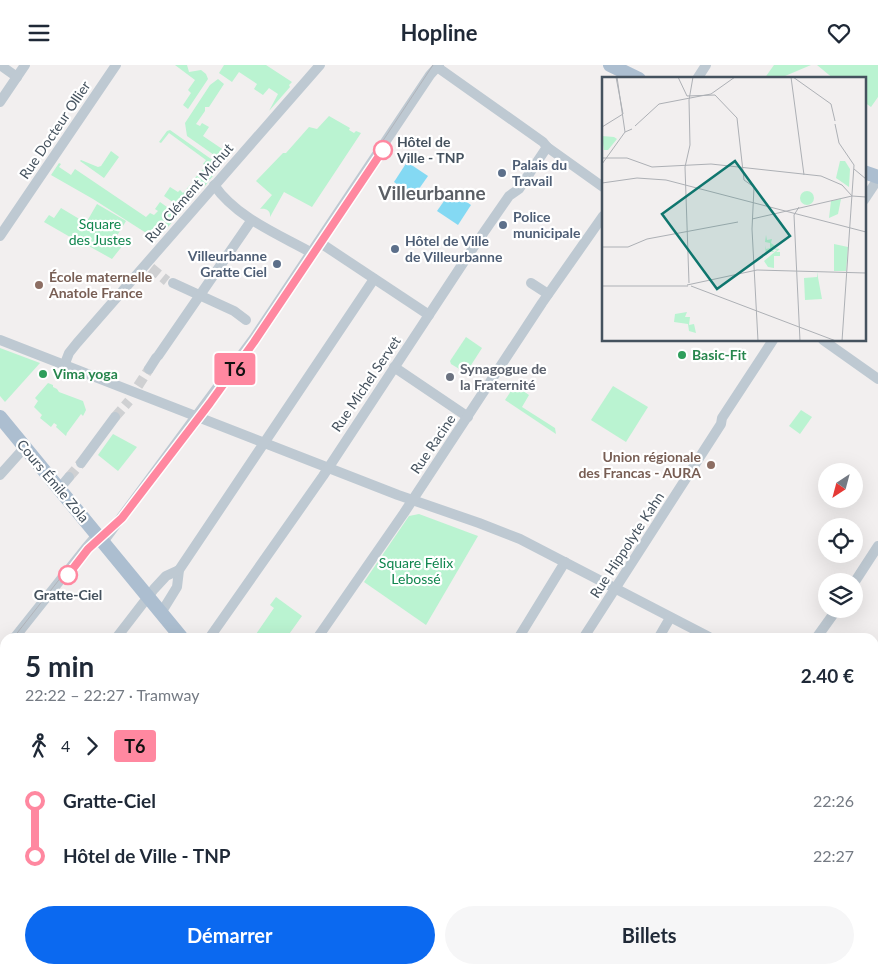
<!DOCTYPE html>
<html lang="fr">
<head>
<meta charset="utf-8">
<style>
	:root { --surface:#fff; --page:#f6f6f7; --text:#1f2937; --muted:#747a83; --accent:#0b69f0 }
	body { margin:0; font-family:Lato,sans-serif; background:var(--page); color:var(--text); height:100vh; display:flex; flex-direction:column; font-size:19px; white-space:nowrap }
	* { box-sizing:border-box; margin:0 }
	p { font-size:16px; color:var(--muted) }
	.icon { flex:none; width:28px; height:28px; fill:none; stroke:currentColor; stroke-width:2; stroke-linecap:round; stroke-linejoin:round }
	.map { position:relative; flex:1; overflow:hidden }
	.sheet { position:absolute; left:0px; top:568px; width:879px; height:341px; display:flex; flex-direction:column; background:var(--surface); border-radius:15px 15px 0 0; box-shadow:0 5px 20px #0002 }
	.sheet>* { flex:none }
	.badge { padding:0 10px; border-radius:4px; font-size:18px; line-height:32px }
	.needle { width:32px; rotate:216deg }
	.buttons { position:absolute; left:818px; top:398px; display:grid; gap:10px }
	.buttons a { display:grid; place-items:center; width:45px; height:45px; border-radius:50%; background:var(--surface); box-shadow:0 5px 20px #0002; font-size:25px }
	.map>.badge { position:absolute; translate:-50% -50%; box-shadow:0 0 0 2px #fff }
	.legs { display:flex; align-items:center; gap:8px; height:55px; padding:0 25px; font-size:16px }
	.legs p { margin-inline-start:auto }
	.overview { display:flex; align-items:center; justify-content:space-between; height:85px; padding:0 25px }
	h1 { font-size:28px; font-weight:700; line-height:38px }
	.primary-button { display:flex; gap:10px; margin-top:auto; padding:10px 25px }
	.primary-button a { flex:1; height:58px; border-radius:30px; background:var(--accent); color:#fff; font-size:20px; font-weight:700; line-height:58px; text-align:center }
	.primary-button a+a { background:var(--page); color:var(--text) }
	ul { padding:0 25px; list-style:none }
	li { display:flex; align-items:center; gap:18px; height:55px; font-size:19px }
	li i { display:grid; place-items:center; width:8px; height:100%; margin:0 6px; background:currentColor }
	li i::after { content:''; width:12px; height:12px; margin:-6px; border:4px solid; border-radius:50%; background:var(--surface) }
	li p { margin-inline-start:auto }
	li:first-child i { background:linear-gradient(#0000 50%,currentColor 0) }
	li:last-child i { background:linear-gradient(currentColor 50%,#0000 0) }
	header { display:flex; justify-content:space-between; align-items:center; height:65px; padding:0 25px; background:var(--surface); font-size:22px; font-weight:700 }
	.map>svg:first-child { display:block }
	.green { fill:#baf3d1 }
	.water { fill:#84d9f3 }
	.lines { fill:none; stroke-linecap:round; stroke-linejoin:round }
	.minor-tunnel { stroke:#cfd0d2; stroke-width:10; stroke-dasharray:10 5; stroke-linecap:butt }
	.minor { stroke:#bec9d2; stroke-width:10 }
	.major { stroke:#acbed0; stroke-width:14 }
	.tram { stroke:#b1b4ba; stroke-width:1 }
	.line-1-casing { stroke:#fff; stroke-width:11 }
	.line-1 { stroke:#ff88a0; stroke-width:8 }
	.stop-1-dot { fill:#fff; stroke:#ff88a0; stroke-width:2.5 }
	.service-dot { fill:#5c6f8a; stroke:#fff; stroke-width:2 }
	.education-dot { fill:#8d6e63; stroke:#fff; stroke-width:2 }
	.leisure-dot { fill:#2e9e5b; stroke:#fff; stroke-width:2 }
	.worship-dot { fill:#6b7280; stroke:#fff; stroke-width:2 }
	.labels { text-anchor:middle; stroke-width:4.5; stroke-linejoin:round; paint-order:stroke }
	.street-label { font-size:14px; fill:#45525e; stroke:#fff }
	.stop-label { font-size:14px; font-weight:bold; fill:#45525e; stroke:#fff; text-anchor:start }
	.service-label { font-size:14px; font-weight:bold; fill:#4e5e75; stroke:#fff; text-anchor:start }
	.park-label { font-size:14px; fill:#10864e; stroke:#fff }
	.education-label { font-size:14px; font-weight:bold; fill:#785e54; stroke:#fff; text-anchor:start }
	.leisure-label { font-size:14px; font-weight:bold; fill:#27864d; stroke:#fff; text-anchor:start }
	.worship-label { font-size:14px; font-weight:bold; fill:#5b616d; stroke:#fff; text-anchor:start }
	.district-label { font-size:19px; font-weight:bold; fill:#5b5f65; stroke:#fff }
	.inset-road { fill:none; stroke:#adb0b5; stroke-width:1 }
	.view { fill:#0f766e; fill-opacity:0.15; stroke:#0f766e; stroke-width:2.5 }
	.inset-edge { fill:none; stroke:#45525e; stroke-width:2.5 }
</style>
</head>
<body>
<header><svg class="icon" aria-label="menu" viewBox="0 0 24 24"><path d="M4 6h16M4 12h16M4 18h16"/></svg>Hopline<svg class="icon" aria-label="heart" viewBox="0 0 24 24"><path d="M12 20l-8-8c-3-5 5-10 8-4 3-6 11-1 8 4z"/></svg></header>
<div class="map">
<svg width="878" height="908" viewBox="0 0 878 908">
	<rect width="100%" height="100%" fill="#f2efef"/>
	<!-- green -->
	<g class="green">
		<polygon points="175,0 187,0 189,7 201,5 206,9 208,14 188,44 183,40 191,28 188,25 195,15"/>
		<polygon points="224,0 266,0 292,17 289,20 290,22 269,46 278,29 269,23 263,30 254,24 257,19 239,7 232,17 219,8"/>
		<polygon points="774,0 811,0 778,14 764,14"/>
		<polygon points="817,0 878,0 878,32 871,42 864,37 864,14 834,14"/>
		<polygon points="218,14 224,19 209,42 205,42 205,46 196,59 200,61 202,58 209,62 203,71 231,90 224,97 187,71 185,58 210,20"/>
		<path d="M329 51 350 63 349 65 354 68 356 66 361 68 312 142 284 127 270 152C271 145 265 143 260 144L272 130 256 116 283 88H286L309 62 317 64Z"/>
		<polygon points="170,65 221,101 204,122 193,115 206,101 203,99 206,95 169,68 161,78 159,77 167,66"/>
		<polygon points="111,86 119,92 104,113 80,96 81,95 98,102 101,101"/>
		<polygon points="59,98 61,99 59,102 71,110 75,104 146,152 150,148 154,150 158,146 155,144 160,137 178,150 158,174 154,173 93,134 51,110"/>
		<polygon points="190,120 199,126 183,144 164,131 170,122 178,127 180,125 183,128"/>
		<polygon points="97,139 126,156 115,174 123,180 112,194 78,175 77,176 44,157 49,150 54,153 61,143 86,158"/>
		<polygon points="466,272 482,283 466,308 451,299 450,296"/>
		<polygon points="0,283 40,298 5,337 0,331"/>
		<polygon points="48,318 53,320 53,322 57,324 59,327 83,336 86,345 83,351 81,349 67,368 66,371 56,362 57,360 54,358 51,362 40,353 42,350 34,342 38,336 35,333"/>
		<polygon points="515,320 529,330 522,342 555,363 556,369 505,335"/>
		<polygon points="613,321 648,342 626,377 591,355"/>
		<polygon points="801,345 812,352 800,369 789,361"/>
		<polygon points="113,369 137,382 118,406 98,390"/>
		<polygon points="419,449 478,471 426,560 364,517 409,451"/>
		<polygon points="276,532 302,551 287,572 254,572 274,543 270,540"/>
		<polygon points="0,875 5,876 5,904 28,904 25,908 0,908"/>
	</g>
	<!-- water -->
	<g class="water">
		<polygon points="407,97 428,111 414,131 394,117"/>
		<polygon points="451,126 471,140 458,160 437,146"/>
	</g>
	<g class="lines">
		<!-- minor-tunnel -->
		<g class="minor-tunnel">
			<polyline points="151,203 167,216"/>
			<polyline points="138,321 149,304"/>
			<polyline points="115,352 129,336"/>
			<polyline points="69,412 81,398"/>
		</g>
		<!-- minor -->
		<g class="minor">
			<polyline points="0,0 17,12"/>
			<polyline points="437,2 543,77 547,82 603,122"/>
			<polyline points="697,14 706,0"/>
			<polyline points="0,37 25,0"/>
			<path d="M214 120C237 153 278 169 312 188"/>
			<polyline points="864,135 878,114"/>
			<polyline points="0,171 116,0"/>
			<polyline points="319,177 429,250"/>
			<polyline points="173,218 234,246 246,255"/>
			<polyline points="531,218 548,229"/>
			<polyline points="0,275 398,430 479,458 520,474 709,572"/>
			<polyline points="823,275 878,314"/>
			<polyline points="158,291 251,156"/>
			<polyline points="64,301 69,288 77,278 320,0"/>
			<polyline points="394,302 468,352"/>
			<polyline points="149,304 156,293"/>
			<polyline points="81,398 115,352"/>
			<polyline points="0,410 25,382"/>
			<polyline points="59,424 69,412"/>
			<polyline points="103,477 254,273 430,10 439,0"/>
			<polyline points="854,518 878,481"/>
			<polyline points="161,548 177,522 179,505 374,214"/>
			<polyline points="15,572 85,484 97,470"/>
			<polyline points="117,572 154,524 166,511 179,505"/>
			<polyline points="210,572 323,411 473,183 509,131 519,124 547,82"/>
			<polyline points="318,572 404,448 542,238 603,151"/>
			<polyline points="519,572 565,497"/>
			<polyline points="584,572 721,359 722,353 773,275"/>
			<polyline points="659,572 670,553"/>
			<polyline points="817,572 837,544"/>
			<polyline points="0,592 5,586"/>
			<polyline points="874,666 877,660"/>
			<polyline points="0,822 5,826"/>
			<polyline points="874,829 878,822"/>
			<polyline points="89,904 92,908"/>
			<polyline points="603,904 608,908"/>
			<polyline points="242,908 244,904"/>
			<polyline points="377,908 380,904"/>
			<polyline points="725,908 728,904"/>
			<polyline points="826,908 828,904"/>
		</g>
		<!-- major -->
		<g class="major">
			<polyline points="610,0 639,14"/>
			<polyline points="864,107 878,112"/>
			<polyline points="0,352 181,572"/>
			<polyline points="454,904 457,908"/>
		</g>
		<!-- tram -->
		<g class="tram">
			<polyline points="14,572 84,483 123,446 208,333 275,239 433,0"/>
			<polyline points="0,601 5,592"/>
			<polyline points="0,626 5,634"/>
			<polyline points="0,769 5,762"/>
		</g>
	</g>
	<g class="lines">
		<defs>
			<polyline id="line-1" points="68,510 88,484 122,453 210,338 254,277 383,85"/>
		</defs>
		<!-- line-1 casing -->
		<use href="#line-1" class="line-1-casing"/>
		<!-- line-1 -->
		<use href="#line-1" class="line-1"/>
	</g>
	<!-- markers -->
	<g class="stop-1-dot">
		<circle cx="383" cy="85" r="9"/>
		<circle cx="68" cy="510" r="9"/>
	</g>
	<g class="service-dot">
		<circle cx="502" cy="108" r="5"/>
		<circle cx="503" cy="160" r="5"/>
		<circle cx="395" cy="184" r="5"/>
		<circle cx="277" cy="199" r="5"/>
	</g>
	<g class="education-dot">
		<circle cx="39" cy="220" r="5"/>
		<circle cx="711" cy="400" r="5"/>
	</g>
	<g class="leisure-dot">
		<circle cx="682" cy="290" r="5"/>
		<circle cx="43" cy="309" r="5"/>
	</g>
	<circle class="worship-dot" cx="450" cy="312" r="5"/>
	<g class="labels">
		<!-- street labels -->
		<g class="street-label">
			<text transform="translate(55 65) rotate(-56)" y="5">Rue Docteur Ollier</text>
			<text transform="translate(189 128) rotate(-49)" y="5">Rue Clément Michut</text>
			<text transform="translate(366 319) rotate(-56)" y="5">Rue Michel Servet</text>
			<text transform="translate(433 379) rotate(-56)" y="5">Rue Racine</text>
			<text transform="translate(53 416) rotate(50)" y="5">Cours Émile Zola</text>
			<text transform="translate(627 480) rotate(-57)" y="5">Rue Hippolyte Kahn</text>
		</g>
		<!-- stop labels -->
		<g class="stop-label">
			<text x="397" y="82">Hôtel de<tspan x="397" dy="16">Ville - TNP</tspan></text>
			<text x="68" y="535" text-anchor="middle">Gratte-Ciel</text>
		</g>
		<!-- service labels -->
		<g class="service-label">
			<text x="512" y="105">Palais du<tspan x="512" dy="16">Travail</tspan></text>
			<text x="513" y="157">Police<tspan x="513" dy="16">municipale</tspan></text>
			<text x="405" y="181">Hôtel de Ville<tspan x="405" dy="16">de Villeurbanne</tspan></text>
			<text x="267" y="196" text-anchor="end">Villeurbanne<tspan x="267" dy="16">Gratte Ciel</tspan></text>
		</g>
		<!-- park labels -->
		<g class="park-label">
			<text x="100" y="164">Square<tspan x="100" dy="16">des Justes</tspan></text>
			<text x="416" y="503">Square Félix<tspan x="416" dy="16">Lebossé</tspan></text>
		</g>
		<!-- education labels -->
		<g class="education-label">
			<text x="49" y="217">École maternelle<tspan x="49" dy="16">Anatole France</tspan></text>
			<text x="701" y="397" text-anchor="end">Union régionale<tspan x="701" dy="16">des Francas - AURA</tspan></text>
		</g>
		<!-- leisure labels -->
		<g class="leisure-label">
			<text x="692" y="295">Basic-Fit</text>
			<text x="53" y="314">Vima yoga</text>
		</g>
		<!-- worship labels -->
		<g class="worship-label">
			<text x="460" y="309">Synagogue de<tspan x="460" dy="16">la Fraternité</tspan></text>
		</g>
		<!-- district labels -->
		<g class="district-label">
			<text x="432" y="135">Villeurbanne</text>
		</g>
	</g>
	<!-- overview -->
	<g transform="translate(602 12)">
		<rect width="264" height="264" fill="#f2efef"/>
		<path d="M0 59 12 60 15 62 6 73H2ZM238 84H243L248 92 247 110 234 101ZM198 121a7 7 0 1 1 14 0a7 7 0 1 1-14 0ZM239 122 236 137 227 141 229 124ZM164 158 165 163 170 162 169 166 173 169 171 171 178 172 174 175H178V179H172V191L166 190 162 184 175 173 170 172 172 175H165L164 179 163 168 164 172 168 171V166L163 165ZM232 167 246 170 244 194H232ZM215 195 220 222 203 223 202 201 215 200ZM85 235 83 240H88L87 248 92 247 94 256 87 254 86 247 72 245 73 237Z" fill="#baf3d1"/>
		<path class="inset-road" d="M15 0 23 55M76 0 85 19 113 18 135 41 142 103 152 110 150 152 156 264M189 0 202 98M191 0 229 27 233 44M233 47 237 66 252 88 240 264M33 49 57 27 109 17 133 0M0 50 21 37 14 0M0 81H25L50 90 109 87 219 99 240 108 250 119M0 87 23 55 30 52M252 92 264 102M0 106 35 101 64 103 264 155M197 130 192 138 198 264M150 142 250 119 264 120M0 170H26L45 162 136 145M87 206 83 90 88 68 87 23 91 0M85 208 155 193 264 196M0 209H86M89 209 234 264"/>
		<path class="view" d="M133 84 188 159 115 212 60 137Z"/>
		<rect width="264" height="264" class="inset-edge"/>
	</g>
</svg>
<div class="buttons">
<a><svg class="needle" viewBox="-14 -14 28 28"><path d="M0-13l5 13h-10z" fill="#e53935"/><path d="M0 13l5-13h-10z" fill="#747a83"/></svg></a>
<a><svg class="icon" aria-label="locate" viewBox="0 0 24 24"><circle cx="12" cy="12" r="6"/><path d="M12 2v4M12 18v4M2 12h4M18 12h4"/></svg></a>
<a><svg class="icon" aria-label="layers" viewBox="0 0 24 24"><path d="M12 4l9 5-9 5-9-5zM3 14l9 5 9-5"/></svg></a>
</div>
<b class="badge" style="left:235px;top:304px;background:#ff88a0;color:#111">T6</b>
<section class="sheet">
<div class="overview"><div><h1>5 min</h1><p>22:22 – 22:27 · Tramway</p></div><b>2.40 €</b></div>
<div class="legs"><svg class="icon" aria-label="walk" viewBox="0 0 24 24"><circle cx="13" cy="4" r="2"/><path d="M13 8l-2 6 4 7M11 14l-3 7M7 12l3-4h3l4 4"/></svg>4<svg class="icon" aria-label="forward" viewBox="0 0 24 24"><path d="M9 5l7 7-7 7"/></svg><b class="badge" style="background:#ff88a0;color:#111">T6</b></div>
<ul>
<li><i style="color:#ff88a0"></i><b>Gratte-Ciel</b><p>22:26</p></li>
<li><i style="color:#ff88a0"></i><b>Hôtel de Ville - TNP</b><p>22:27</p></li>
</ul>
<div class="primary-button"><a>Démarrer</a><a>Billets</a></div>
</section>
</div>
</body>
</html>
